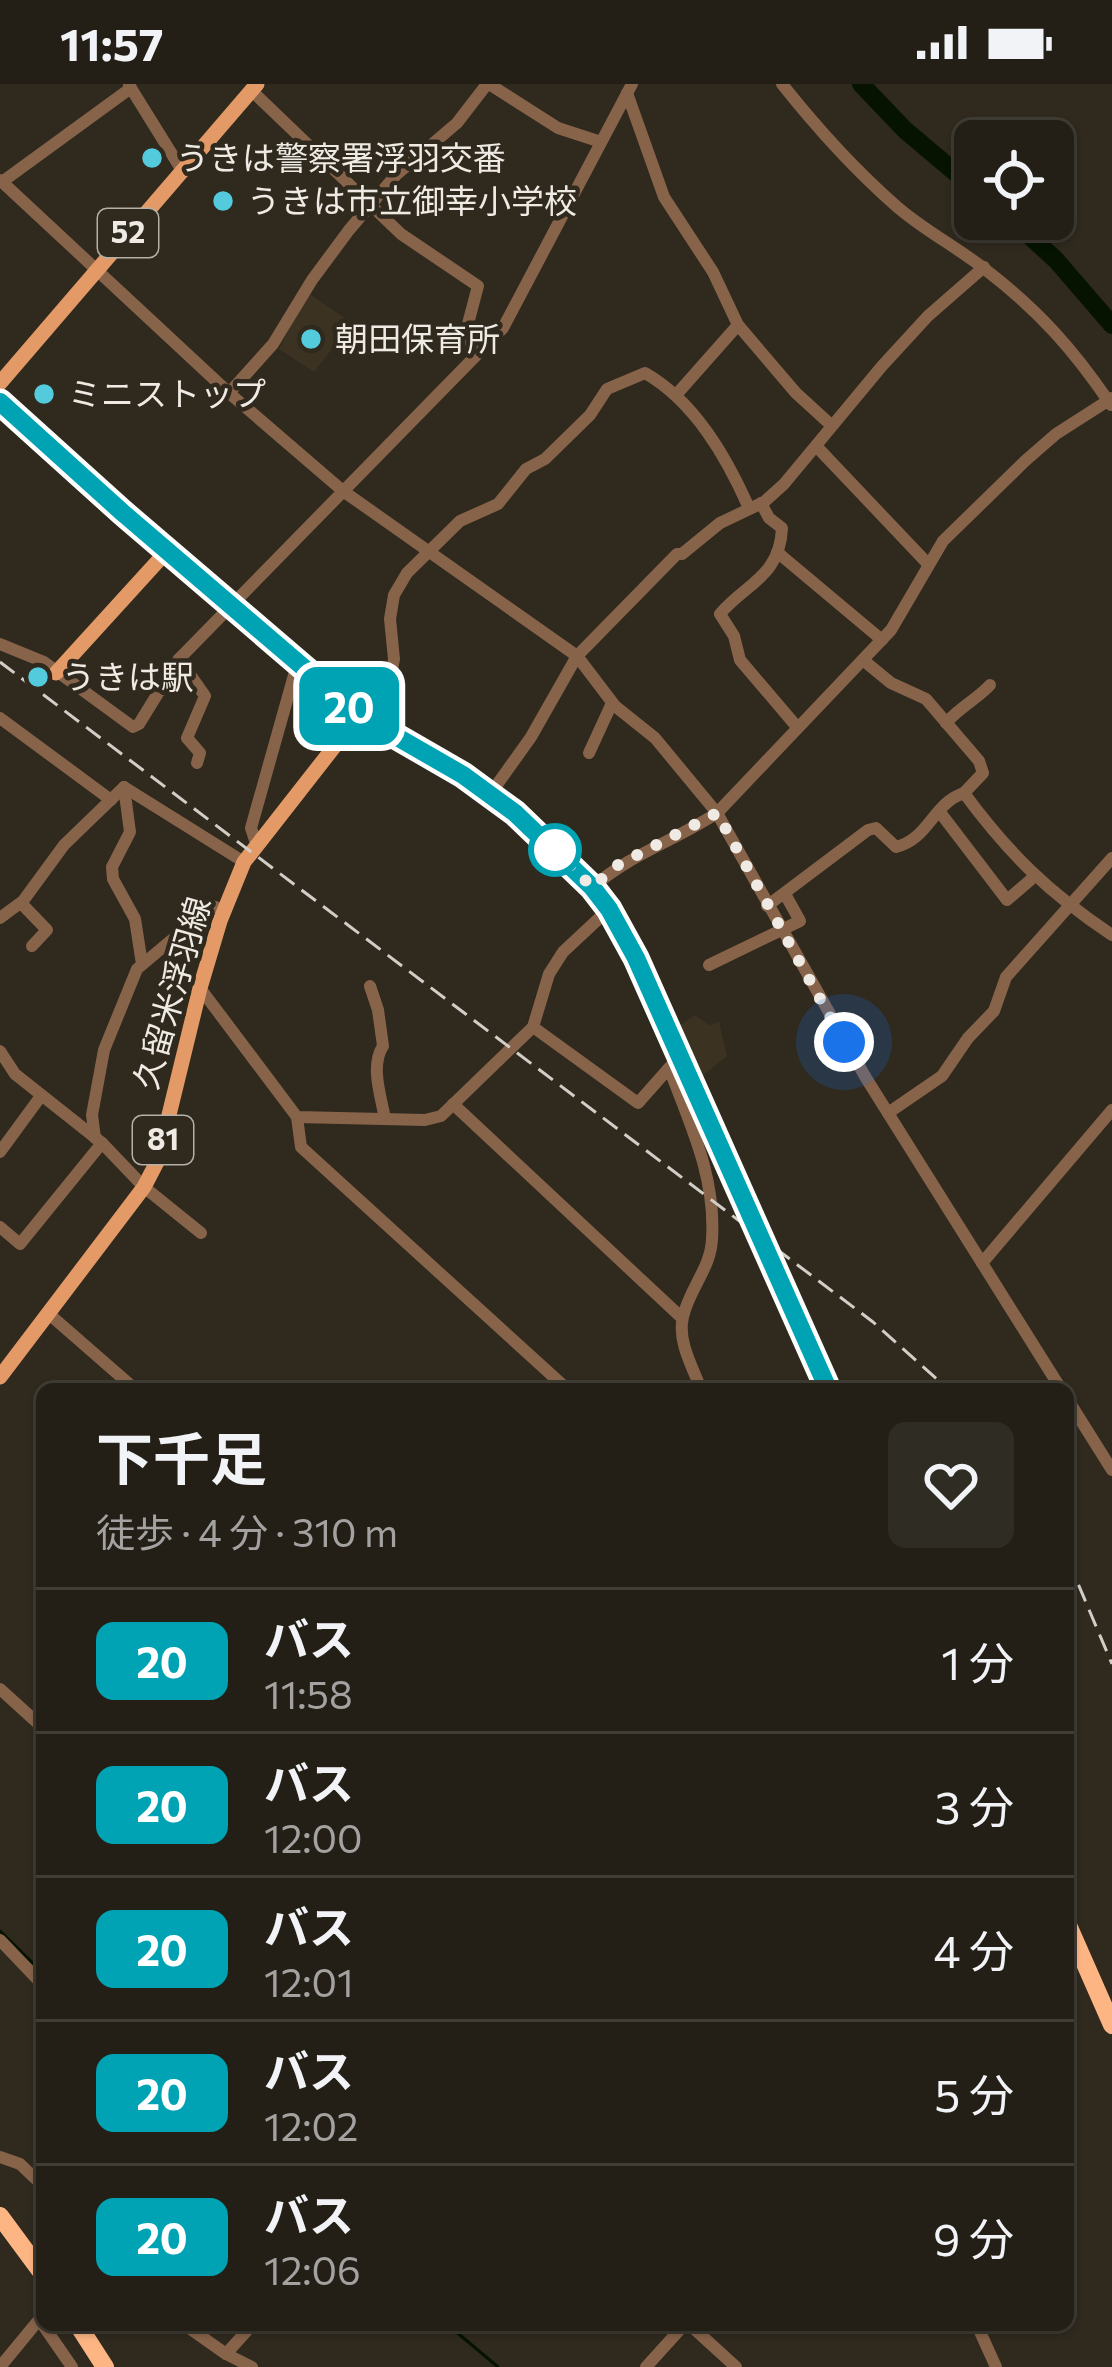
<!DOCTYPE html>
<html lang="ja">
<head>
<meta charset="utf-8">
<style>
	:root { --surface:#231f16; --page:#2f2c23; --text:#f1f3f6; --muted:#a3a2a1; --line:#403d35 }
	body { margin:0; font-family:Commissioner,"Noto Sans JP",sans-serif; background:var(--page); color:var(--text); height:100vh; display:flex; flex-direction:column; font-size:45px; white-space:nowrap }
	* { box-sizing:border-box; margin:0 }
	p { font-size:39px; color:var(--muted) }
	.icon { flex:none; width:66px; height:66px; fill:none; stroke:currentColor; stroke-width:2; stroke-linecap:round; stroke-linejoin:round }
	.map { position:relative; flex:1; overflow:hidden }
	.drawer { position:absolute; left:36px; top:1299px; width:1038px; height:948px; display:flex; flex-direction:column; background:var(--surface); border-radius:18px; box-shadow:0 3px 9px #0004,0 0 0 3px var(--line) }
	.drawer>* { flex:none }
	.badge { padding:0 24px; border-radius:18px; font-size:42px; line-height:78px }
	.tools { position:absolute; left:954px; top:36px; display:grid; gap:24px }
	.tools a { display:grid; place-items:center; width:120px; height:120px; border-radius:18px; background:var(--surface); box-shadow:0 3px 9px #0004,0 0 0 3px var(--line); font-size:60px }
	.you { position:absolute; width:60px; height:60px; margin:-30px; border:9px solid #fff; border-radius:50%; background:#1a73e8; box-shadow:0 0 0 18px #1a73e833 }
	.map>.badge { position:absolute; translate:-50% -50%; box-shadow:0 0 0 6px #fff }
	.round { display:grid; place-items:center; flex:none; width:126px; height:126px; border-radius:18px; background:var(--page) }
	.overview { display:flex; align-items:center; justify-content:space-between; height:204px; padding:0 60px }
	h1 { font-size:57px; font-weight:700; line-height:90px }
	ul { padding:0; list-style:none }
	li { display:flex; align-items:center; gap:36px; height:144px; padding:0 60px; border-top:3px solid var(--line) }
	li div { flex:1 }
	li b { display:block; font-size:45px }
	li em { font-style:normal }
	li .badge { min-width:132px; font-weight:700; text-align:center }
	.status { display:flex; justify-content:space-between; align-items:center; height:84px; padding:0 60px; background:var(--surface); direction:ltr }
	.status svg { height:33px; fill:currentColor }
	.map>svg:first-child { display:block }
	.built { fill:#3b3221 }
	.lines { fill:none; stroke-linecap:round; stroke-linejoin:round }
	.stream { stroke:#051300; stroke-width:3 }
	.river { stroke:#051300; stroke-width:18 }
	.minor { stroke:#87634a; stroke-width:12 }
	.major { stroke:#e49a66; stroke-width:15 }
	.highway { stroke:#fdb584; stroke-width:18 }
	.rail { stroke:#d2cec7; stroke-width:3; stroke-dasharray:18 9; stroke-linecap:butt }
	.highway-bridge { stroke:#fdb584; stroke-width:18 }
	.line-casing { stroke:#fff; stroke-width:27 }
	.line { stroke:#00a3b4; stroke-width:18 }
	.walk { stroke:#efebe4; stroke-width:12; stroke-dasharray:0 21.6 }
	.poi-dot { fill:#53cbdc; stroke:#2f291e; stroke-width:4.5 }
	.stop-dot { fill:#fff; stroke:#00a3b4; stroke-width:6 }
	.labels { text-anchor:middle; stroke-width:9; stroke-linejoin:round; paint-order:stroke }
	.shield { fill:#2f291e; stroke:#b5b1a9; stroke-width:3 }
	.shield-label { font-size:30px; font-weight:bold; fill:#efebe4 }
	.poi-label { font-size:33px; fill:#efebe4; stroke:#2f291e; text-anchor:start }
	.street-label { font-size:33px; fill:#efebe4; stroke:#2f291e }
</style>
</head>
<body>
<div class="status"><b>11:57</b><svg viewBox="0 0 49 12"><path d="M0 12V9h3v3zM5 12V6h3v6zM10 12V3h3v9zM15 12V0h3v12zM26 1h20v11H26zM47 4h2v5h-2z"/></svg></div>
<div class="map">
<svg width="1112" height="2283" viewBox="0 0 1112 2283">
	<rect width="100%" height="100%" fill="#2f291e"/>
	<!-- built -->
	<g class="built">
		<polygon points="308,209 352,239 314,288 279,265"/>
		<polygon points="695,931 709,941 719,938 727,972 700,994 676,944"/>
	</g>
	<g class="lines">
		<!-- stream -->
		<g class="stream">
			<polyline points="0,1847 42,1888"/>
			<polyline points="448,2241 498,2283"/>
		</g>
		<!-- river -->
		<g class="river">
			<polyline points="861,0 905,46 975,105"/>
			<polyline points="1011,135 1056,176 1112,241"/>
		</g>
		<!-- minor -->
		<g class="minor">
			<polyline points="489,0 558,44 601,58"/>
			<path d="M782 0C817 44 853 84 895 121 923 146 957 163 986 186 1039 227 1074 266 1111 321"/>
			<polyline points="129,1 183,88"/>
			<polyline points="251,6 401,150 478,202 465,251 478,269"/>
			<polyline points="627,9 664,113 713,188 738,241 796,309 831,341"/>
			<polyline points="0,96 229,309 343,407 577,572 615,622 655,654 717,729 866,994 1061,1305"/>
			<polyline points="2,98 131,4"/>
			<polyline points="229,309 273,260 312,196 349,146 396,91 457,39 487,0"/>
			<polyline points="676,311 738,241"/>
			<polyline points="817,363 928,480"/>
			<path d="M761 419 769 434 782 444C780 493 745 500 720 530L734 552 740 576 797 643"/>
			<polyline points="777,468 882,556"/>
			<polyline points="0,560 44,578 133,643 139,640 179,575 503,244 632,0"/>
			<polyline points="179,575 205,612 187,654 200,669 197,679"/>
			<path d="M863 576 891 599 926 615 979 677 983 689 964 709C1009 770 1049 809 1112 851"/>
			<polyline points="0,634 111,716"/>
			<path d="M946 639C960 623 976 616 990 601"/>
			<path d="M374 642 387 612 394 575 390 535 394 511 407 489 460 437 498 420 526 385 545 375 590 331 607 305 645 289C694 317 726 372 749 424"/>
			<polyline points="589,669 612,619"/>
			<polyline points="124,703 130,748 112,783 113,795 135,835 142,880"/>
			<polyline points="124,703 244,778"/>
			<polyline points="491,709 531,653 577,572 677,470 682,470 720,439 764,418 784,400 882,282 928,232 984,183"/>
			<polyline points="939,727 1007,816 1035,792"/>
			<polyline points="256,759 251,744 298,577"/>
			<path d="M593 803C629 771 676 756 717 729L891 546 943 457 1025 377 1056 350 1112 314"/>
			<polyline points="21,819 47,846 32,862"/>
			<path d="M767 822 868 746 876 744 896 763C929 755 933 719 964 709"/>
			<polyline points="0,834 23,817 64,761 124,703"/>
			<polyline points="709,881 800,837 785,810"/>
			<path d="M370 902 378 926 383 962C370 982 381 1012 385 1035"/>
			<polyline points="200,904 297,1033 425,1036 441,1032 533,943 549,890 563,868 609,825"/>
			<polyline points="533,943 638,1019 669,984"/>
			<polyline points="0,967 15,990 102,1059 144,1103 201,1149"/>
			<path d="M680 972 669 984C690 1040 716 1093 712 1155 711 1184 689 1205 683 1233 677 1257 693 1284 701 1305"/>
			<polyline points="453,1020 682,1234"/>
			<polyline points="888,1029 942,992 968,954 994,927 1006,893 1112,774"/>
			<polyline points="297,1033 301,1063 567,1305"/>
			<polyline points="95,1054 92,1031 104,966 137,885 212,822 224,826"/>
			<polyline points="0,1068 41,1012"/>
			<polyline points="0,1143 20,1160 102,1059"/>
			<polyline points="982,1179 1112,1026"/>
			<polyline points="49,1230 135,1305"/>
			<polyline points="1068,1316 1112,1386"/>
			<polyline points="0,1605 42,1643"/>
			<polyline points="0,1856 42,1900"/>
			<polyline points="0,2073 20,2080 42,2101"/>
			<polyline points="43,2241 72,2283"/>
			<polyline points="185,2241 226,2270 252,2283"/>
			<polyline points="690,2241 736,2283"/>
			<polyline points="977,2241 996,2283"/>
			<polyline points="226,2270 252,2241"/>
			<polyline points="0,2283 42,2232"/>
			<polyline points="646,2283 684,2241"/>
		</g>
		<!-- major -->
		<g class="major">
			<polyline points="0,299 257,0"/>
			<polyline points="56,589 168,466"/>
			<polyline points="0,1293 144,1103 158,1076 200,904 220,837 244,778 359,631"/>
		</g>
		<!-- highway -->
		<g class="highway">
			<polyline points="0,318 123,429 359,631 491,709 593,803 609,825 636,874 737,1102"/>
			<polyline points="789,1216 828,1305"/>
			<polyline points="1068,1841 1112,1941"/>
			<polyline points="0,2132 42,2189"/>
			<polyline points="78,2241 105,2283"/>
		</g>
		<!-- rail -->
		<g class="rail">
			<polyline points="0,578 873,1238 948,1305"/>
			<polyline points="1068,1476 1112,1580"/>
		</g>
		<!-- highway-bridge -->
		<polyline class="highway-bridge" points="737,1102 789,1216"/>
	</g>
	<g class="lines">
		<defs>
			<polyline id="line" points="0,318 123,429 359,631 463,691 515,729 592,803 609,825 636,874 828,1305"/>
		</defs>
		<!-- line casing -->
		<use href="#line" class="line-casing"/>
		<!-- line -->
		<use href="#line" class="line"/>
		<!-- walk -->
		<polyline class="walk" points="555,766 592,803 618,781 717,729 844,958"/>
	</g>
	<!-- markers -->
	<g class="poi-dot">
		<circle cx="152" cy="74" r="12"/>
		<circle cx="223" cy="117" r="12"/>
		<circle cx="311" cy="255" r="12"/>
		<circle cx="44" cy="310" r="12"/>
		<circle cx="38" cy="593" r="12"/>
	</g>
	<circle class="stop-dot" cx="555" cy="766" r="24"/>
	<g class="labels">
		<!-- shield labels -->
		<g class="shield">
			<rect x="98" y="125" width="60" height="48" rx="9"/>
			<rect x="133" y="1032" width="60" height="48" rx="9"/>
		</g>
		<g class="shield-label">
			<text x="128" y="159">52</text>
			<text x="163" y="1066">81</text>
		</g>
		<!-- poi labels -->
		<g class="poi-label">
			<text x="176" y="86">うきは警察署浮羽交番</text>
			<text x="247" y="129">うきは市立御幸小学校</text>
			<text x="335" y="267">朝田保育所</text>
			<text x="68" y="322">ミニストップ</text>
			<text x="62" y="605">うきは駅</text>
		</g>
		<!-- street labels -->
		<g class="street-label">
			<text transform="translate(172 909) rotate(-74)" y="12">久留米浮羽線</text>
		</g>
	</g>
</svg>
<div class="tools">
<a><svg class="icon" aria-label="locate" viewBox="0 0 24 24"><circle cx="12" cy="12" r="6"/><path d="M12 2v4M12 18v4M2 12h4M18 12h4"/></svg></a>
</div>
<div class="you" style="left:844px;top:958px"></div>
<b class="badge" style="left:349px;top:622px;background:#00a3b4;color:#fff">20</b>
<section class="drawer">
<div class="overview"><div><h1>下千足</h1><p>徒歩 · 4 分 · 310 m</p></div><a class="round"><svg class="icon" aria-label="heart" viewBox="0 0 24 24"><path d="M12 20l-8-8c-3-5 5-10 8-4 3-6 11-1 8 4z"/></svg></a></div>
<ul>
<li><span class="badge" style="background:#00a3b4;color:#fff">20</span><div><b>バス</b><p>11:58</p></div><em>1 分</em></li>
<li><span class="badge" style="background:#00a3b4;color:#fff">20</span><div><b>バス</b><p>12:00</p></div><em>3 分</em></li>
<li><span class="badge" style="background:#00a3b4;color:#fff">20</span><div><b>バス</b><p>12:01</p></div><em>4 分</em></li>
<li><span class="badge" style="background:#00a3b4;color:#fff">20</span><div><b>バス</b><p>12:02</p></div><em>5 分</em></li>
<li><span class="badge" style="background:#00a3b4;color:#fff">20</span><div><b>バス</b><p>12:06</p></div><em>9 分</em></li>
</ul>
</section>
</div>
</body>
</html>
